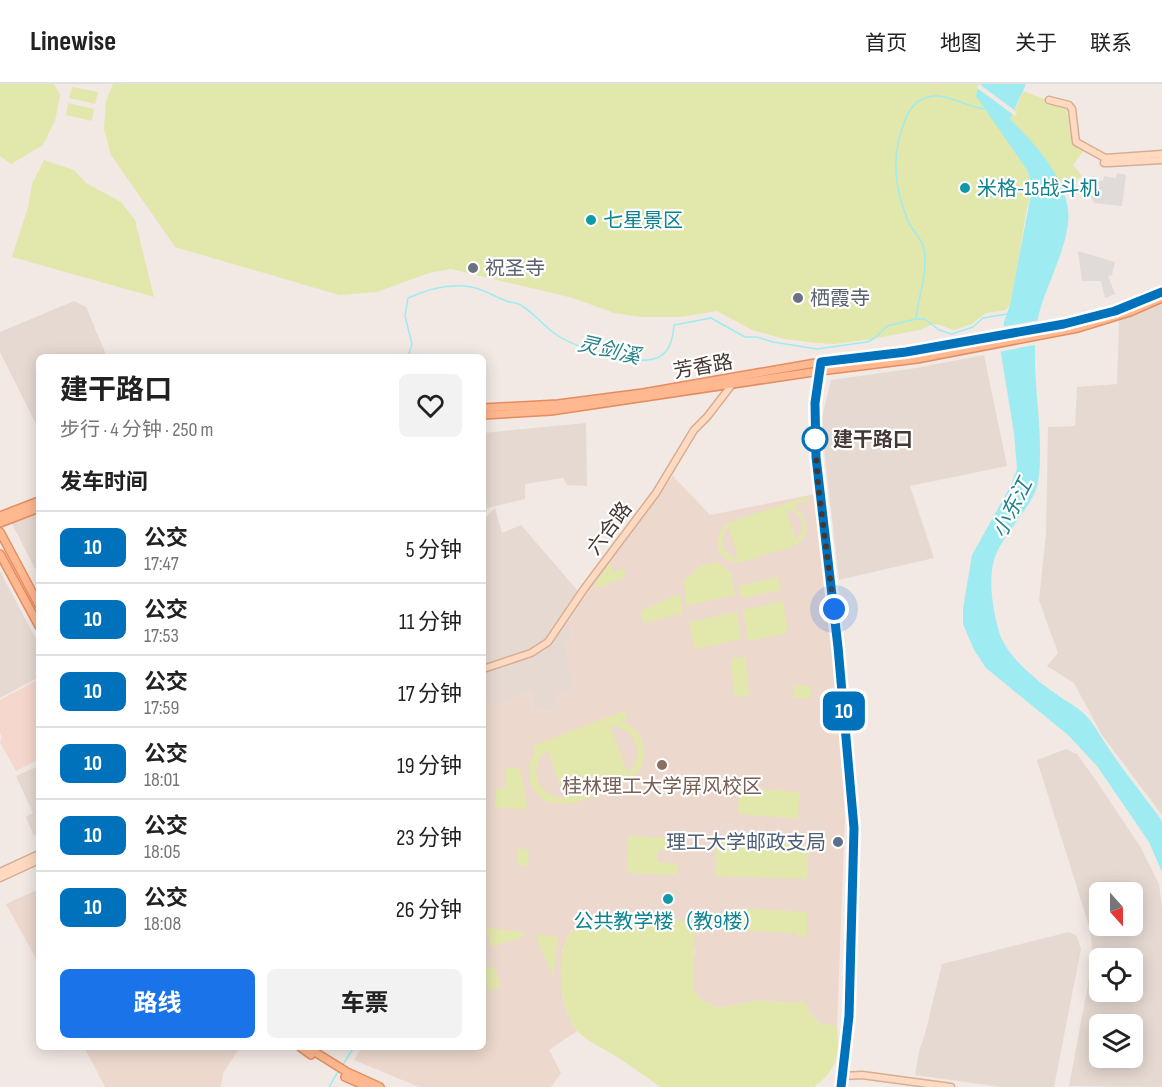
<!DOCTYPE html>
<html lang="zh">
<head>
<meta charset="utf-8">
<style>
	:root { --surface:#fff; --page:#f2f2f2; --text:#222; --muted:#767676; --line:#e0e0e0; --accent:#1a73e8 }
	body { margin:0; font-family:"Sofia Sans Condensed","Noto Sans SC",sans-serif; background:var(--page); color:var(--text); height:100vh; display:flex; flex-direction:column; font-size:22px; white-space:nowrap }
	* { box-sizing:border-box; margin:0 }
	p { font-size:20px; color:var(--muted) }
	.icon { flex:none; width:33px; height:33px; fill:none; stroke:currentColor; stroke-width:2; stroke-linecap:round; stroke-linejoin:round }
	.map { position:relative; flex:1; overflow:hidden }
	.drawer { position:absolute; left:36px; top:270px; width:450px; height:696px; display:flex; flex-direction:column; background:var(--surface); border-radius:9px; box-shadow:0 3px 15px #0003 }
	.drawer>* { flex:none }
	.badge { padding:0 12px; border-radius:9px; font-size:21px; line-height:39px }
	.needle { width:39px; rotate:159deg }
	.fabs { position:absolute; left:1089px; top:798px; display:grid; gap:12px }
	.fabs a { display:grid; place-items:center; width:54px; height:54px; border-radius:9px; background:var(--surface); box-shadow:0 3px 15px #0003; font-size:30px }
	.you { position:absolute; width:30px; height:30px; margin:-15px; border:4px solid #fff; border-radius:50%; background:#1a73e8; box-shadow:0 0 0 9px #1a73e833 }
	.map>.badge { position:absolute; translate:-50% -50%; box-shadow:0 0 0 3px #fff }
	h2 { padding:0 24px; font-size:22px; line-height:54px }
	.round { display:grid; place-items:center; flex:none; width:63px; height:63px; border-radius:9px; background:var(--page) }
	.overview { display:flex; align-items:center; justify-content:space-between; height:102px; padding:0 24px }
	h1 { font-size:28px; font-weight:700; line-height:45px }
	.cta { display:flex; gap:12px; margin-top:auto; padding:12px 24px }
	.cta a { flex:1; height:69px; border-radius:9px; background:var(--accent); color:#fff; font-size:24px; font-weight:700; line-height:69px; text-align:center }
	.cta a+a { background:var(--page); color:var(--text) }
	ul { padding:0; list-style:none }
	li { display:flex; align-items:center; gap:18px; height:72px; padding:0 24px; border-top:2px solid var(--line) }
	li div { flex:1 }
	li b { display:block; font-size:22px }
	li em { font-style:normal }
	li .badge { min-width:66px; font-weight:700; text-align:center }
	header { display:flex; align-items:center; gap:36px; box-sizing:border-box; height:84px; padding:0 30px; background:var(--surface); border-bottom:2px solid var(--line) }
	header strong { font-size:28px }
	nav { display:flex; gap:33px; margin-inline-start:auto; font-size:21px }
	.map>svg:first-child { display:block }
	.residential { fill:#e6d9d2; fill-rule:evenodd }
	.commercial { fill:#f5d7ce }
	.education { fill:#ecd8cd }
	.green { fill:#e2e7ac; fill-rule:evenodd }
	.parking { fill:#e0dbd9 }
	.water { fill:#9eecf1 }
	.pier { fill:#f2e9e4 }
	.lines { fill:none; stroke-linecap:round; stroke-linejoin:round }
	.stream { stroke:#9eecf1; stroke-width:1.5 }
	.secondary-casing { stroke:#d6ae95; stroke-width:9 }
	.primary-casing { stroke:#e58d5f; stroke-width:10 }
	.secondary { stroke:#ffdac1; stroke-width:6 }
	.primary { stroke:#ffb890; stroke-width:7 }
	.line-casing { stroke:#fff; stroke-width:14 }
	.line { stroke:#0072bc; stroke-width:9 }
	.walk { stroke:#443834; stroke-width:6; stroke-dasharray:0 10.8 }
	.culture-dot { fill:#0f9aa8; stroke:#fff; stroke-width:2 }
	.worship-dot { fill:#6b7280; stroke:#fff; stroke-width:2 }
	.stop-dot { fill:#fff; stroke:#0072bc; stroke-width:3 }
	.education-dot { fill:#8d6e63; stroke:#fff; stroke-width:2 }
	.service-dot { fill:#5c6f8a; stroke:#fff; stroke-width:2 }
	.labels { text-anchor:middle; stroke-width:4.5; stroke-linejoin:round; paint-order:stroke }
	.culture-label { font-size:20px; fill:#0d838f; stroke:#fff; text-anchor:start }
	.worship-label { font-size:20px; fill:#5b616d; stroke:#fff; text-anchor:start }
	.street-label { font-size:20px; fill:#443834; stroke:#fff }
	.stop-label { font-size:20px; font-weight:bold; fill:#443834; stroke:#fff; text-anchor:start }
	.education-label { font-size:20px; fill:#785e54; stroke:#fff }
	.service-label { font-size:20px; fill:#4e5e75; stroke:#fff; text-anchor:end }
	.water-label { font-size:21px; font-style:italic; fill:#258289; stroke:#fff }
</style>
</head>
<body>
<header>
<strong>Linewise</strong>
<nav><a>首页</a><a>地图</a><a>关于</a><a>联系</a></nav>
</header>
<div class="map">
<svg width="1162" height="1003" viewBox="0 0 1162 1003">
	<rect width="100%" height="100%" fill="#f2e9e4"/>
	<!-- residential -->
	<g class="residential">
		<polygon points="74,217 86,223 107,273 39,273 39,362 37,358 36,340 0,268 0,248"/>
		<polygon points="1162,218 1162,731 1102,651 1074,599 1047,582 1058,569 1039,516 1046,450 1048,343 1075,342 1077,303 1117,300 1119,236 1140,229"/>
		<polygon points="984,271 1007,382 910,402 934,474 839,496 821,338 831,296 910,285"/>
		<polygon points="586,339 587,402 567,401 563,394 525,400 525,415 483,425 483,349"/>
		<polygon points="495,424 502,449 521,441 584,514 568,538 573,551 565,558 574,605 558,626 534,627 531,608 506,619 483,619 483,436"/>
		<polygon points="39,428 39,492 11,438"/>
		<polygon points="0,487 39,561 39,593 0,614"/>
		<path d="M1066 665 1077 670 1097 698 1141 764 1159 800 1162 823V1003L1069 1002 1093 874 1090 845 1037 676ZM1100 808H1132V842H1100ZM1100 874H1132V908H1100ZM1100 940H1132V974H1100Z"/>
		<polygon points="39,682 39,750 34,752 26,733 33,729 16,692"/>
		<polygon points="1069,848 1077,852 1081,865 1054,1003 1002,1003 915,991 919,967 925,950 942,880"/>
	</g>
	<!-- commercial -->
	<polygon class="commercial" points="39,595 39,675 16,687 0,658 2,653 0,649 0,616"/>
	<!-- education -->
	<g class="education">
		<polygon points="673,392 710,431 815,410 837,611 845,734 837,942 821,941 813,933 804,917 786,919 760,916 719,924 701,916 693,906 692,887 695,866 682,836 628,833 609,837 587,838 571,847 562,867 562,910 567,929 577,947 549,966 561,989 551,1003 419,1003 354,976 362,963 483,963 483,619 506,619 531,608 534,627 557,626 557,608 573,605 565,558 573,551 568,538 599,490"/>
		<polygon points="39,805 39,880 6,820"/>
		<polygon points="84,963 240,963 223,989 221,1003 105,1003"/>
	</g>
	<!-- green -->
	<g class="green">
		<polygon points="0,0 54,0 60,11 55,37 43,61 11,80 0,72"/>
		<path d="M113 0H986L1016 24 1023 7 1065 23C1074 42 1062 52 1085 65L1073 81 1082 92 1073 99 1059 100C1036 55 1015 42 976 12 991 33 1020 65 1028 89 1034 105 1028 118 1025 134 1021 163 1016 192 1010 221L1006 226 986 229 972 240 953 246 941 241 932 240 920 246 871 255 834 260 816 259 784 255 752 246 717 227 681 233H641L614 229 573 214 451 185 429 189 377 208 339 211 175 163 111 71 104 45 106 17Z"/>
		<polygon points="72,3 98,8 95,20 69,14"/>
		<polygon points="68,19 94,25 92,37 66,31"/>
		<polygon points="44,76 74,86 86,99 121,118 135,136 154,213 12,173 28,123 32,100"/>
		<path d="M808 412 809 416 793 422C805 431 814 449 797 460 789 466 776 467 766 470 757 473 747 478 738 478 714 478 712 450 730 438ZM786 425C803 428 808 445 796 456ZM729 443 738 474C722 471 717 455 729 443Z"/>
		<polygon points="717,478 731,489 735,511 686,522 684,496 700,482"/>
		<polygon points="610,479 613,488 623,485 626,493 596,504 594,501"/>
		<polygon points="778,493 781,506 741,514 739,502"/>
		<polygon points="680,510 683,529 644,539 640,527"/>
		<polygon points="783,517 788,549 748,557 743,526"/>
		<polygon points="737,528 741,555 695,565 689,538"/>
		<polygon points="746,573 749,612 734,613 731,574"/>
		<polygon points="793,601 811,602 811,614 793,614"/>
		<path d="M625 627 628 633 621 636C649 648 653 683 626 698 600 709 548 740 531 700 527 689 529 678 535 669L532 662ZM610 642C636 642 646 671 628 689ZM547 666 565 713V714C538 714 526 683 547 666Z"/>
		<polygon points="506,683 520,685 528,725 495,724 496,705 505,705"/>
		<polygon points="739,704 800,708 798,735 738,730"/>
		<polygon points="628,752 679,755 679,766 658,766 657,778 678,780 677,791 627,789"/>
		<polygon points="716,756 809,761 807,795 715,792"/>
		<polygon points="518,764 529,766 528,782 517,781"/>
		<polygon points="737,824 807,828 807,853 796,852 795,849 736,846"/>
		<path d="M628 833 682 836 695 847 693 906 701 916 719 924 760 916 786 919 804 917C815 936 814 940 837 942 840 971 838 985 814 1003H660C645 992 630 981 614 971 602 964 589 958 579 949 560 930 553 869 571 848 581 836 612 836 628 833Z"/>
		<polygon points="485,844 523,848 525,852 492,863"/>
		<polygon points="535,851 558,852 553,892"/>
		<polygon points="494,882 501,903 489,907 483,886"/>
	</g>
	<!-- parking -->
	<g class="parking">
		<polygon points="1117,89 1126,91 1122,122 1094,119 1090,111 1091,105 1094,105 1095,96 1103,97 1104,92 1116,94"/>
		<polygon points="1078,167 1115,178 1112,191 1108,192 1115,210 1105,214 1101,197 1082,197"/>
	</g>
	<!-- water -->
	<path class="water" d="M982 0H1026L1010 35C1034 59 1063 90 1068 125 1072 158 1045 201 1038 234 1030 277 1040 322 1040 365 1040 378 1040 394 1036 406 1030 420 1020 432 1012 444 1005 454 997 465 994 476 988 498 993 526 999 548 1007 573 1035 595 1056 610 1067 618 1080 624 1089 635 1096 644 1102 655 1109 665 1125 689 1143 711 1160 734L1162 738V788L1149 758 1097 682 1068 651 986 584 974 566 963 540V525L972 471 1010 403 1017 385 1014 349 1001 270 1004 238 1010 221 1031 110V98L1027 86 976 12 977 6Z"/>
	<!-- pier -->
	<g class="pier">
		<polygon points="979,0 1017,28 1015,32 977,4"/>
		<polygon points="1041,236 1040,260 998,268 1000,243"/>
	</g>
	<g class="lines">
		<!-- stream -->
		<g class="stream">
			<path d="M916 234C919 211 928 188 924 165 922 154 912 147 908 137 894 104 891 72 904 39 908 27 915 16 928 13 947 8 967 24 986 25"/>
			<path d="M408 273 412 260 405 232 408 214C426 206 450 199 471 203 484 205 497 214 509 218 514 219 519 219 522 222 534 229 543 241 554 249 574 264 635 284 659 273 671 267 673 252 674 241L711 234 745 253H757L773 258 817 265 867 258 875 254 887 242 916 235H925L939 246 952 250 973 243 983 234 1007 230"/>
			<polyline points="342,982 354,963"/>
			<polyline points="329,1003 339,986"/>
		</g>
		<defs>
			<g id="secondary">
				<polyline points="1049,16 1069,21 1072,25 1076,58 1105,74"/>
				<polyline points="1105,74 1104,79 1109,79 1162,76"/>
				<polyline points="1105,74 1162,70"/>
				<polyline points="821,278 815,319 816,373 839,563 854,745 848,936 841,1003"/>
				<polyline points="483,585 531,569 548,558 584,505 656,409 694,346 707,333 734,298"/>
				<polyline points="0,788 39,770"/>
				<polyline points="0,794 39,776"/>
				<polyline points="843,992 862,991 951,1003"/>
			</g>
			<g id="primary">
				<polyline points="483,324 558,320 643,309 821,278 906,268 1064,240 1115,227 1162,209"/>
				<polyline points="483,331 551,327 820,287 917,275 1078,244 1130,228 1162,214"/>
				<polyline points="0,432 39,417"/>
				<polyline points="0,439 39,424"/>
				<polyline points="0,448 39,521"/>
				<polyline points="0,470 39,542"/>
				<polyline points="300,963 311,971"/>
				<polyline points="307,963 347,988 380,1003"/>
				<polyline points="345,993 368,1003"/>
			</g>
		</defs>
		<!-- secondary casing -->
		<use href="#secondary" class="secondary-casing"/>
		<!-- primary casing -->
		<use href="#primary" class="primary-casing"/>
		<!-- secondary -->
		<use href="#secondary" class="secondary"/>
		<!-- primary -->
		<use href="#primary" class="primary"/>
	</g>
	<g class="lines">
		<defs>
			<polyline id="line" points="841,1003 849,932 854,744 838,563 816,373 815,319 821,278 906,268 1064,240 1115,227 1162,208"/>
		</defs>
		<!-- line casing -->
		<use href="#line" class="line-casing"/>
		<!-- line -->
		<use href="#line" class="line"/>
		<!-- walk -->
		<polyline class="walk" points="815,355 818,401 834,525"/>
	</g>
	<!-- markers -->
	<g class="culture-dot">
		<circle cx="965" cy="104" r="6"/>
		<circle cx="591" cy="136" r="6"/>
		<circle cx="668" cy="815" r="6"/>
	</g>
	<g class="worship-dot">
		<circle cx="473" cy="184" r="6"/>
		<circle cx="798" cy="214" r="6"/>
	</g>
	<circle class="stop-dot" cx="815" cy="355" r="12"/>
	<circle class="education-dot" cx="662" cy="681" r="6"/>
	<circle class="service-dot" cx="838" cy="758" r="6"/>
	<g class="labels">
		<!-- culture labels -->
		<g class="culture-label">
			<text x="977" y="111">米格-15战斗机</text>
			<text x="603" y="143">七星景区</text>
			<text x="668" y="844" text-anchor="middle">公共教学楼（教9楼）</text>
		</g>
		<!-- worship labels -->
		<g class="worship-label">
			<text x="485" y="191">祝圣寺</text>
			<text x="810" y="221">栖霞寺</text>
		</g>
		<!-- street labels -->
		<g class="street-label">
			<text transform="translate(703 282) rotate(-10)" y="7">芳香路</text>
			<text transform="translate(609 444) rotate(-53)" y="7">六合路</text>
		</g>
		<!-- stop labels -->
		<g class="stop-label">
			<text x="833" y="362">建干路口</text>
		</g>
		<!-- education labels -->
		<g class="education-label">
			<text x="662" y="709">桂林理工大学屏风校区</text>
		</g>
		<!-- service labels -->
		<g class="service-label">
			<text x="826" y="765">理工大学邮政支局</text>
		</g>
		<!-- water labels -->
		<g class="water-label">
			<text transform="translate(609 266) rotate(13)" y="7">灵剑溪</text>
			<text transform="translate(1012 424) rotate(-63)" y="7">小东江</text>
		</g>
	</g>
</svg>
<div class="fabs">
<a><svg class="needle" viewBox="-14 -14 28 28"><path d="M0-13l5 13h-10z" fill="#e53935"/><path d="M0 13l5-13h-10z" fill="#767676"/></svg></a>
<a><svg class="icon" aria-label="locate" viewBox="0 0 24 24"><circle cx="12" cy="12" r="6"/><path d="M12 2v4M12 18v4M2 12h4M18 12h4"/></svg></a>
<a><svg class="icon" aria-label="layers" viewBox="0 0 24 24"><path d="M12 4l9 5-9 5-9-5zM3 14l9 5 9-5"/></svg></a>
</div>
<div class="you" style="left:834px;top:525px"></div>
<b class="badge" style="left:844px;top:627px;background:#0072bc;color:#fff">10</b>
<section class="drawer">
<div class="overview"><div><h1>建干路口</h1><p>步行 · 4 分钟 · 250 m</p></div><a class="round"><svg class="icon" aria-label="heart" viewBox="0 0 24 24"><path d="M12 20l-8-8c-3-5 5-10 8-4 3-6 11-1 8 4z"/></svg></a></div>
<h2>发车时间</h2>
<ul>
<li><span class="badge" style="background:#0072bc;color:#fff">10</span><div><b>公交</b><p>17:47</p></div><em>5 分钟</em></li>
<li><span class="badge" style="background:#0072bc;color:#fff">10</span><div><b>公交</b><p>17:53</p></div><em>11 分钟</em></li>
<li><span class="badge" style="background:#0072bc;color:#fff">10</span><div><b>公交</b><p>17:59</p></div><em>17 分钟</em></li>
<li><span class="badge" style="background:#0072bc;color:#fff">10</span><div><b>公交</b><p>18:01</p></div><em>19 分钟</em></li>
<li><span class="badge" style="background:#0072bc;color:#fff">10</span><div><b>公交</b><p>18:05</p></div><em>23 分钟</em></li>
<li><span class="badge" style="background:#0072bc;color:#fff">10</span><div><b>公交</b><p>18:08</p></div><em>26 分钟</em></li>
</ul>
<div class="cta"><a>路线</a><a>车票</a></div>
</section>
</div>
</body>
</html>
